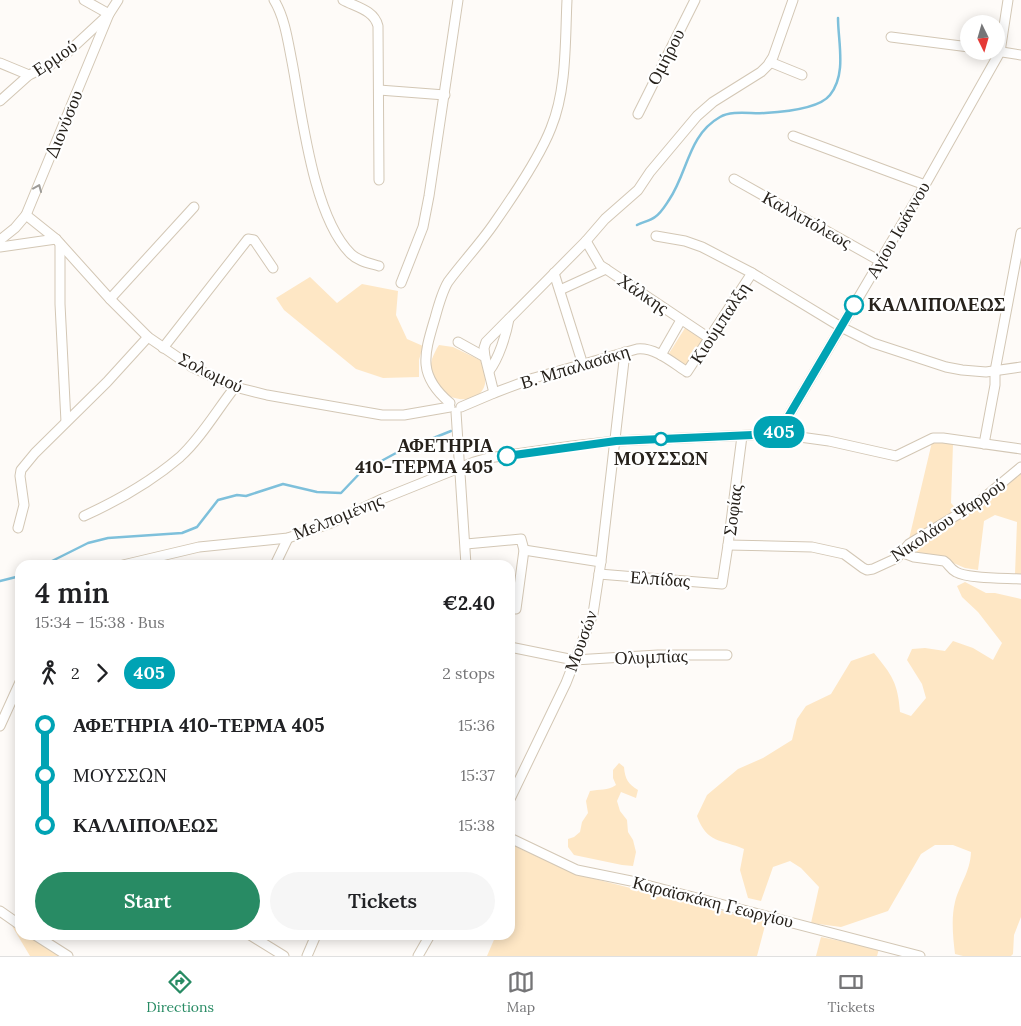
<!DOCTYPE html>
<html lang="en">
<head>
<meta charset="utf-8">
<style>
	:root { --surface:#fff; --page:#f6f6f6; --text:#202124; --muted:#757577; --line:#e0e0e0; --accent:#288b64 }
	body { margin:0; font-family:Lora,serif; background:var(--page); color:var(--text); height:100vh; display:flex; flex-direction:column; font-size:19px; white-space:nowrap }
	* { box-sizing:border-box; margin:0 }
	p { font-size:16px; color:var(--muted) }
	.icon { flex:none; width:28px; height:28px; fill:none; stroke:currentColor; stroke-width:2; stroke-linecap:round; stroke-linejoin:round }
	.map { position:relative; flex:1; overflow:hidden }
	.sheet { position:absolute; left:15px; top:560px; width:500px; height:380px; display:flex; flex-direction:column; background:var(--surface); border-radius:15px; box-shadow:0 2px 12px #0003 }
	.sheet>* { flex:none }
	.badge { padding:0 10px; border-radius:16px; font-size:18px; line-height:32px }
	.needle { width:32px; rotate:175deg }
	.buttons { position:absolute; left:960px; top:15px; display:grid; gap:10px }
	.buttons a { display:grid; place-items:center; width:45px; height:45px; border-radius:50%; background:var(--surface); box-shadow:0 2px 12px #0003; font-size:25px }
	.map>.badge { position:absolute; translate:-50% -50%; box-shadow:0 0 0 2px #fff }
	.legs { display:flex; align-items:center; gap:8px; height:55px; padding:0 20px; font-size:16px }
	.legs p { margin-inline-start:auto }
	.head { display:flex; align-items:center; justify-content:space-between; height:85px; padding:0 20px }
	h1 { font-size:28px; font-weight:600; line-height:38px }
	.action { display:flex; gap:10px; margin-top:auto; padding:10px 20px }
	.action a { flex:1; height:58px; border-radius:30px; background:var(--accent); color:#fff; font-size:20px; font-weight:600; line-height:58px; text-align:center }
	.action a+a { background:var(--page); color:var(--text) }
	ul { padding:0 20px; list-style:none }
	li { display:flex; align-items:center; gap:18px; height:50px; font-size:19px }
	li i { display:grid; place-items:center; width:8px; height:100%; margin:0 6px; background:currentColor }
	li i::after { content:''; width:12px; height:12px; margin:-6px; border:4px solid; border-radius:50%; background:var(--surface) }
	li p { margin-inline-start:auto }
	li:first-child i { background:linear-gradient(#0000 50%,currentColor 0) }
	li:last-child i { background:linear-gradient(currentColor 50%,#0000 0) }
	.dock { display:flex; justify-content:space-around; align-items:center; height:70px; border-top:1px solid var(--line); background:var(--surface); font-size:14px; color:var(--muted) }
	.dock a { display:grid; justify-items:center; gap:2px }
	.dock .current { color:var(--accent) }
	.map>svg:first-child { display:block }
	.green { fill:#fee7c5 }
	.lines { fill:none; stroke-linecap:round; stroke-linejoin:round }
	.stream { stroke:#7ec0db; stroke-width:2.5 }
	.minor-casing { stroke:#d3c7b5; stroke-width:11 }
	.minor { stroke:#fff; stroke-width:9 }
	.oneway { stroke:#9e9c99 }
	.line-1-casing { stroke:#fff; stroke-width:11 }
	.line-1 { stroke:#00a3b4; stroke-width:8 }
	.stop-1-dot { fill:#fff; stroke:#00a3b4; stroke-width:2.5 }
	.labels { text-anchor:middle; stroke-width:4.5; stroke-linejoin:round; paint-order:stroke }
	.street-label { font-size:18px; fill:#27221c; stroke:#fff }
	.stop-label { font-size:18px; font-weight:bold; fill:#27221c; stroke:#fff; text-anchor:start }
</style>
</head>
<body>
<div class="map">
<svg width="1021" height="956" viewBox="0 0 1021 956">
	<rect width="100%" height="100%" fill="#fefbf8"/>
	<!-- green -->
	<g class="green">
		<polygon points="310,277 337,303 362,284 398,291 396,315 407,339 423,346 419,360 419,377 383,378 356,369 284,310 276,298"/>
		<polygon points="685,328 703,340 686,367 668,355"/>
		<path d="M439 345 453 347 482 361C483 368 486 376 485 384 478 414 421 397 432 359 434 354 436 349 439 345Z"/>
		<path d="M932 442 953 444 951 503 962 515C984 503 1003 489 1021 472V575L1015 574 1017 522 995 515 984 521 978 570 965 568 951 562 945 556 922 555 914 550 909 539Z"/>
		<path d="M965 582 986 593H995L1021 599V917L1014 935 1013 954 1011 956H963L955 954C953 937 951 918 955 902 960 883 970 873 971 852L953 845H935L921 854 888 911 841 927 811 923 819 887 801 868 790 861 773 867 761 901 748 898 740 870 744 849C721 839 707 844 697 816L707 795 738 769 763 758 792 740 797 719 806 706 831 694 851 661 874 653C892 675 898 683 900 712L911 716 926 698 922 684 907 660 912 649 925 648 945 651 953 641 973 648 993 660 1002 643 978 612 962 597 957 586Z"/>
		<path d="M619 763 624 767C625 779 628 784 638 790L636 798 621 792 617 801 620 811 627 820 628 832 633 840 636 852 633 866 622 865 574 855 568 847V839L574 837 580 832 582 822 588 813 586 801 590 791C600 789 607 791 616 785L613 778V770Z"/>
		<polygon points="510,844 575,874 766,922 757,956 487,956 496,935 510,935"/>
		<polygon points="12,926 20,931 20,935 26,935 61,956 30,956"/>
		<polygon points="821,937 879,949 877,956 816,956"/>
	</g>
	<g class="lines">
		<!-- stream -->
		<g class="stream">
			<path d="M637 225C642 222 650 221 655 217 661 213 665 206 669 200 688 172 688 135 720 117 732 110 751 114 765 113 782 112 819 109 830 95 847 74 838 42 838 18"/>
			<polyline points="44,565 88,543 108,538 182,533 197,527 218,500 237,495 246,496 283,484 317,492 341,493 361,472 396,453 451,431"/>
			<polyline points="0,581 20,576"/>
		</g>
		<defs>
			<g id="minor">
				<path d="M274 0C285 18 288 42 292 62 302 114 313 217 351 254 358 261 369 263 379 266"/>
				<path d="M343 0C356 7 374 10 378 26L379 180"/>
				<polyline points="891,37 969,47"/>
				<polyline points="996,51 1021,55"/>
				<polyline points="770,62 802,75"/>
				<polyline points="0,63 29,75"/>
				<polyline points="379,90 445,95"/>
				<polyline points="0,101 29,75 50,65 68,52 109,14 84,0"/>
				<polyline points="638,114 695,0"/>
				<polyline points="793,136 925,185"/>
				<polyline points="734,179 880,261"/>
				<polyline points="26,215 56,239 110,299 148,337 192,367 235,387 267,395 382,415 404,415 450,407"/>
				<polyline points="656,236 685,241 702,247 752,273 841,327 873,343 946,367 962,370 986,372 1021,367"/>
				<polyline points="0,240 15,228 26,215 109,14 118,0"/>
				<polyline points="586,241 600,265 709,338"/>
				<polyline points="60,244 60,304 66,422"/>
				<polyline points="0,247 56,239"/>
				<polyline points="554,273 583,365"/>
				<polyline points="401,283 423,227 429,196 458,0"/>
				<polyline points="560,290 606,269"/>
				<polyline points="110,299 194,207"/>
				<polyline points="458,342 485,357 494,393"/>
				<polyline points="163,348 248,239 254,240 273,268"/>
				<polyline points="661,355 681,320"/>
				<polyline points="485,357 484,348 486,342 586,241 605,219 638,190 650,172 697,116 713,102 761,72 768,65 773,57 793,0"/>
				<path d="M489 371C499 358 506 335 509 319"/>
				<path d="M450 403C417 375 424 355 435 318 438 307 442 292 448 282 462 263 479 245 493 225 512 198 539 159 551 128 567 89 565 41 567 0"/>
				<path d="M461 407 494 393 534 378 637 349C655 347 673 363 687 372L752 273"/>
				<polyline points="456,412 466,565"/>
				<polyline points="778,434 925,185 1000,52 1008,0"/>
				<polyline points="984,444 995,385 995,371 1021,233"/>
				<path d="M84 516C117 501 152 481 180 457 201 438 217 410 235 387"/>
				<polyline points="18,528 24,505 20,476 21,470 35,453 107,382 148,337"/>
				<polyline points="466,544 521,539 524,550 516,609"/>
				<polyline points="728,545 812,547 844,554 863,568 867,570 873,569 897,558 909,544 980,501 1021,467"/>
				<polyline points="524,550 601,562"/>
				<path d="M901 552 914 557 944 561C949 564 950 569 956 572 969 579 1005 578 1021 579"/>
				<polyline points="123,565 199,547 288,538 331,523 382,499 474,462 488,458 572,446 616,441 778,434 829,441 896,456 933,438 943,438 1021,449"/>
				<polyline points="275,565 288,538"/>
				<polyline points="599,574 722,584 728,545 742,436"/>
				<polyline points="510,647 574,660 658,655 727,655"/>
				<polyline points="0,726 20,682"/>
				<polyline points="510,799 566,683 593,614 601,561 625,352"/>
				<polyline points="510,838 577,870 631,881 920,956"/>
				<polyline points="0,911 20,925"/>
				<polyline points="35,935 68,956"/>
				<polyline points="250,935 284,956"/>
				<polyline points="307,956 316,935"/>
				<polyline points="418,956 430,935"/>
			</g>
		</defs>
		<!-- minor casing -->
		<use href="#minor" class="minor-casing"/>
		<!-- minor -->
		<use href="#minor" class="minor"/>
	</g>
	<!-- one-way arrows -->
	<defs><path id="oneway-chevron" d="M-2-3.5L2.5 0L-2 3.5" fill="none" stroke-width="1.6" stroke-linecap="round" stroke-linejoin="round" transform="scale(1.25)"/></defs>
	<use class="oneway" href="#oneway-chevron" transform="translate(38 188) rotate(-67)"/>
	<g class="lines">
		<defs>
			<polyline id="line-1" points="507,456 616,441 778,434 854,305"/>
		</defs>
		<!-- line-1 casing -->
		<use href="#line-1" class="line-1-casing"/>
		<!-- line-1 -->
		<use href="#line-1" class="line-1"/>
	</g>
	<!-- markers -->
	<g class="stop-1-dot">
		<circle cx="854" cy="305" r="9"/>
		<circle cx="661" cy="439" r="6"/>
		<circle cx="507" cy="456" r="9"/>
	</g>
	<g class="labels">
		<!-- street labels -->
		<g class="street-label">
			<text transform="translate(666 57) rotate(-63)" y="6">Ομήρου</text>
			<text transform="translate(55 58) rotate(-34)" y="6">Ερμού</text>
			<text transform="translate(64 124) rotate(-68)" y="6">Διονύσου</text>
			<text transform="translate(807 220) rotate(29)" y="6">Καλλιπόλεως</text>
			<text transform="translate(898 230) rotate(-60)" y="6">Αγίου Ιωάννου</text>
			<text transform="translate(643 294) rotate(34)" y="6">Χάλκης</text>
			<text transform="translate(720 323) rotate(-57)" y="6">Κιούμπαλξη</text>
			<text transform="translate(575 367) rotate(-17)" y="6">Β. Μπαλασάκη</text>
			<text transform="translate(211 373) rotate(26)" y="6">Σολωμού</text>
			<text transform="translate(733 510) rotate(-83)" y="6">Σοφίας</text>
			<text transform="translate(338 517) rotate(-22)" y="6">Μελπομένης</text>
			<text transform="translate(948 520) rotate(-34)" y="6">Νικολάου Ψαρρού</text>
			<text transform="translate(660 579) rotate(4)" y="6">Ελπίδας</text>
			<text transform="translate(581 641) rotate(-70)" y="6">Μουσών</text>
			<text transform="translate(651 657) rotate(-2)" y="6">Ολυμπίας</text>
			<text transform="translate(713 902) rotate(14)" y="6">Καραϊσκάκη Γεωργίου</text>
		</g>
		<!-- stop labels -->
		<g class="stop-label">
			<text x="868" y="311">ΚΑΛΛΙΠΟΛΕΩΣ</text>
			<text x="493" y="452" text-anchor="end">ΑΦΕΤΗΡΙΑ<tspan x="493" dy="21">410-ΤΕΡΜΑ 405</tspan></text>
			<text x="661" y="465" text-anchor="middle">ΜΟΥΣΣΩΝ</text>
		</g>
	</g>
</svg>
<div class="buttons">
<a><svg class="needle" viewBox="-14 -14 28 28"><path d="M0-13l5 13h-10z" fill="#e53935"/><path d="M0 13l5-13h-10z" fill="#757577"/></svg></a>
</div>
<b class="badge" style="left:779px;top:432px;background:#00a3b4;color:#fff">405</b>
<section class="sheet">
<div class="head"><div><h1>4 min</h1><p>15:34 – 15:38 · Bus</p></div><b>€2.40</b></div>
<div class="legs"><svg class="icon" aria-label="walk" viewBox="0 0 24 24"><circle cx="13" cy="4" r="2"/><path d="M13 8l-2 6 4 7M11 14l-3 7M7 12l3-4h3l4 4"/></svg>2<svg class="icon" aria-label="forward" viewBox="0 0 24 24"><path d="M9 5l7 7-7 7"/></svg><b class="badge" style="background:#00a3b4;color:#fff">405</b><p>2 stops</p></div>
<ul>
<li><i style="color:#00a3b4"></i><b>ΑΦΕΤΗΡΙΑ 410-ΤΕΡΜΑ 405</b><p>15:36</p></li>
<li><i style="color:#00a3b4"></i><span>ΜΟΥΣΣΩΝ</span><p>15:37</p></li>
<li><i style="color:#00a3b4"></i><b>ΚΑΛΛΙΠΟΛΕΩΣ</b><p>15:38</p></li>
</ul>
<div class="action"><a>Start</a><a>Tickets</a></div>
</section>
</div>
<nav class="dock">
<a class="current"><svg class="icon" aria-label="directions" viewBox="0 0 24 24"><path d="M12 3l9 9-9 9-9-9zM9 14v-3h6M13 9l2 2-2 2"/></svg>Directions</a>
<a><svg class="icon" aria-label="map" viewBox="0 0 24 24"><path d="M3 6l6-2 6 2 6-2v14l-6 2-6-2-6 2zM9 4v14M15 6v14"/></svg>Map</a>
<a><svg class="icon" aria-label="tickets" viewBox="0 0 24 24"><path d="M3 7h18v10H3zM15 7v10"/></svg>Tickets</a>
</nav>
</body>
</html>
